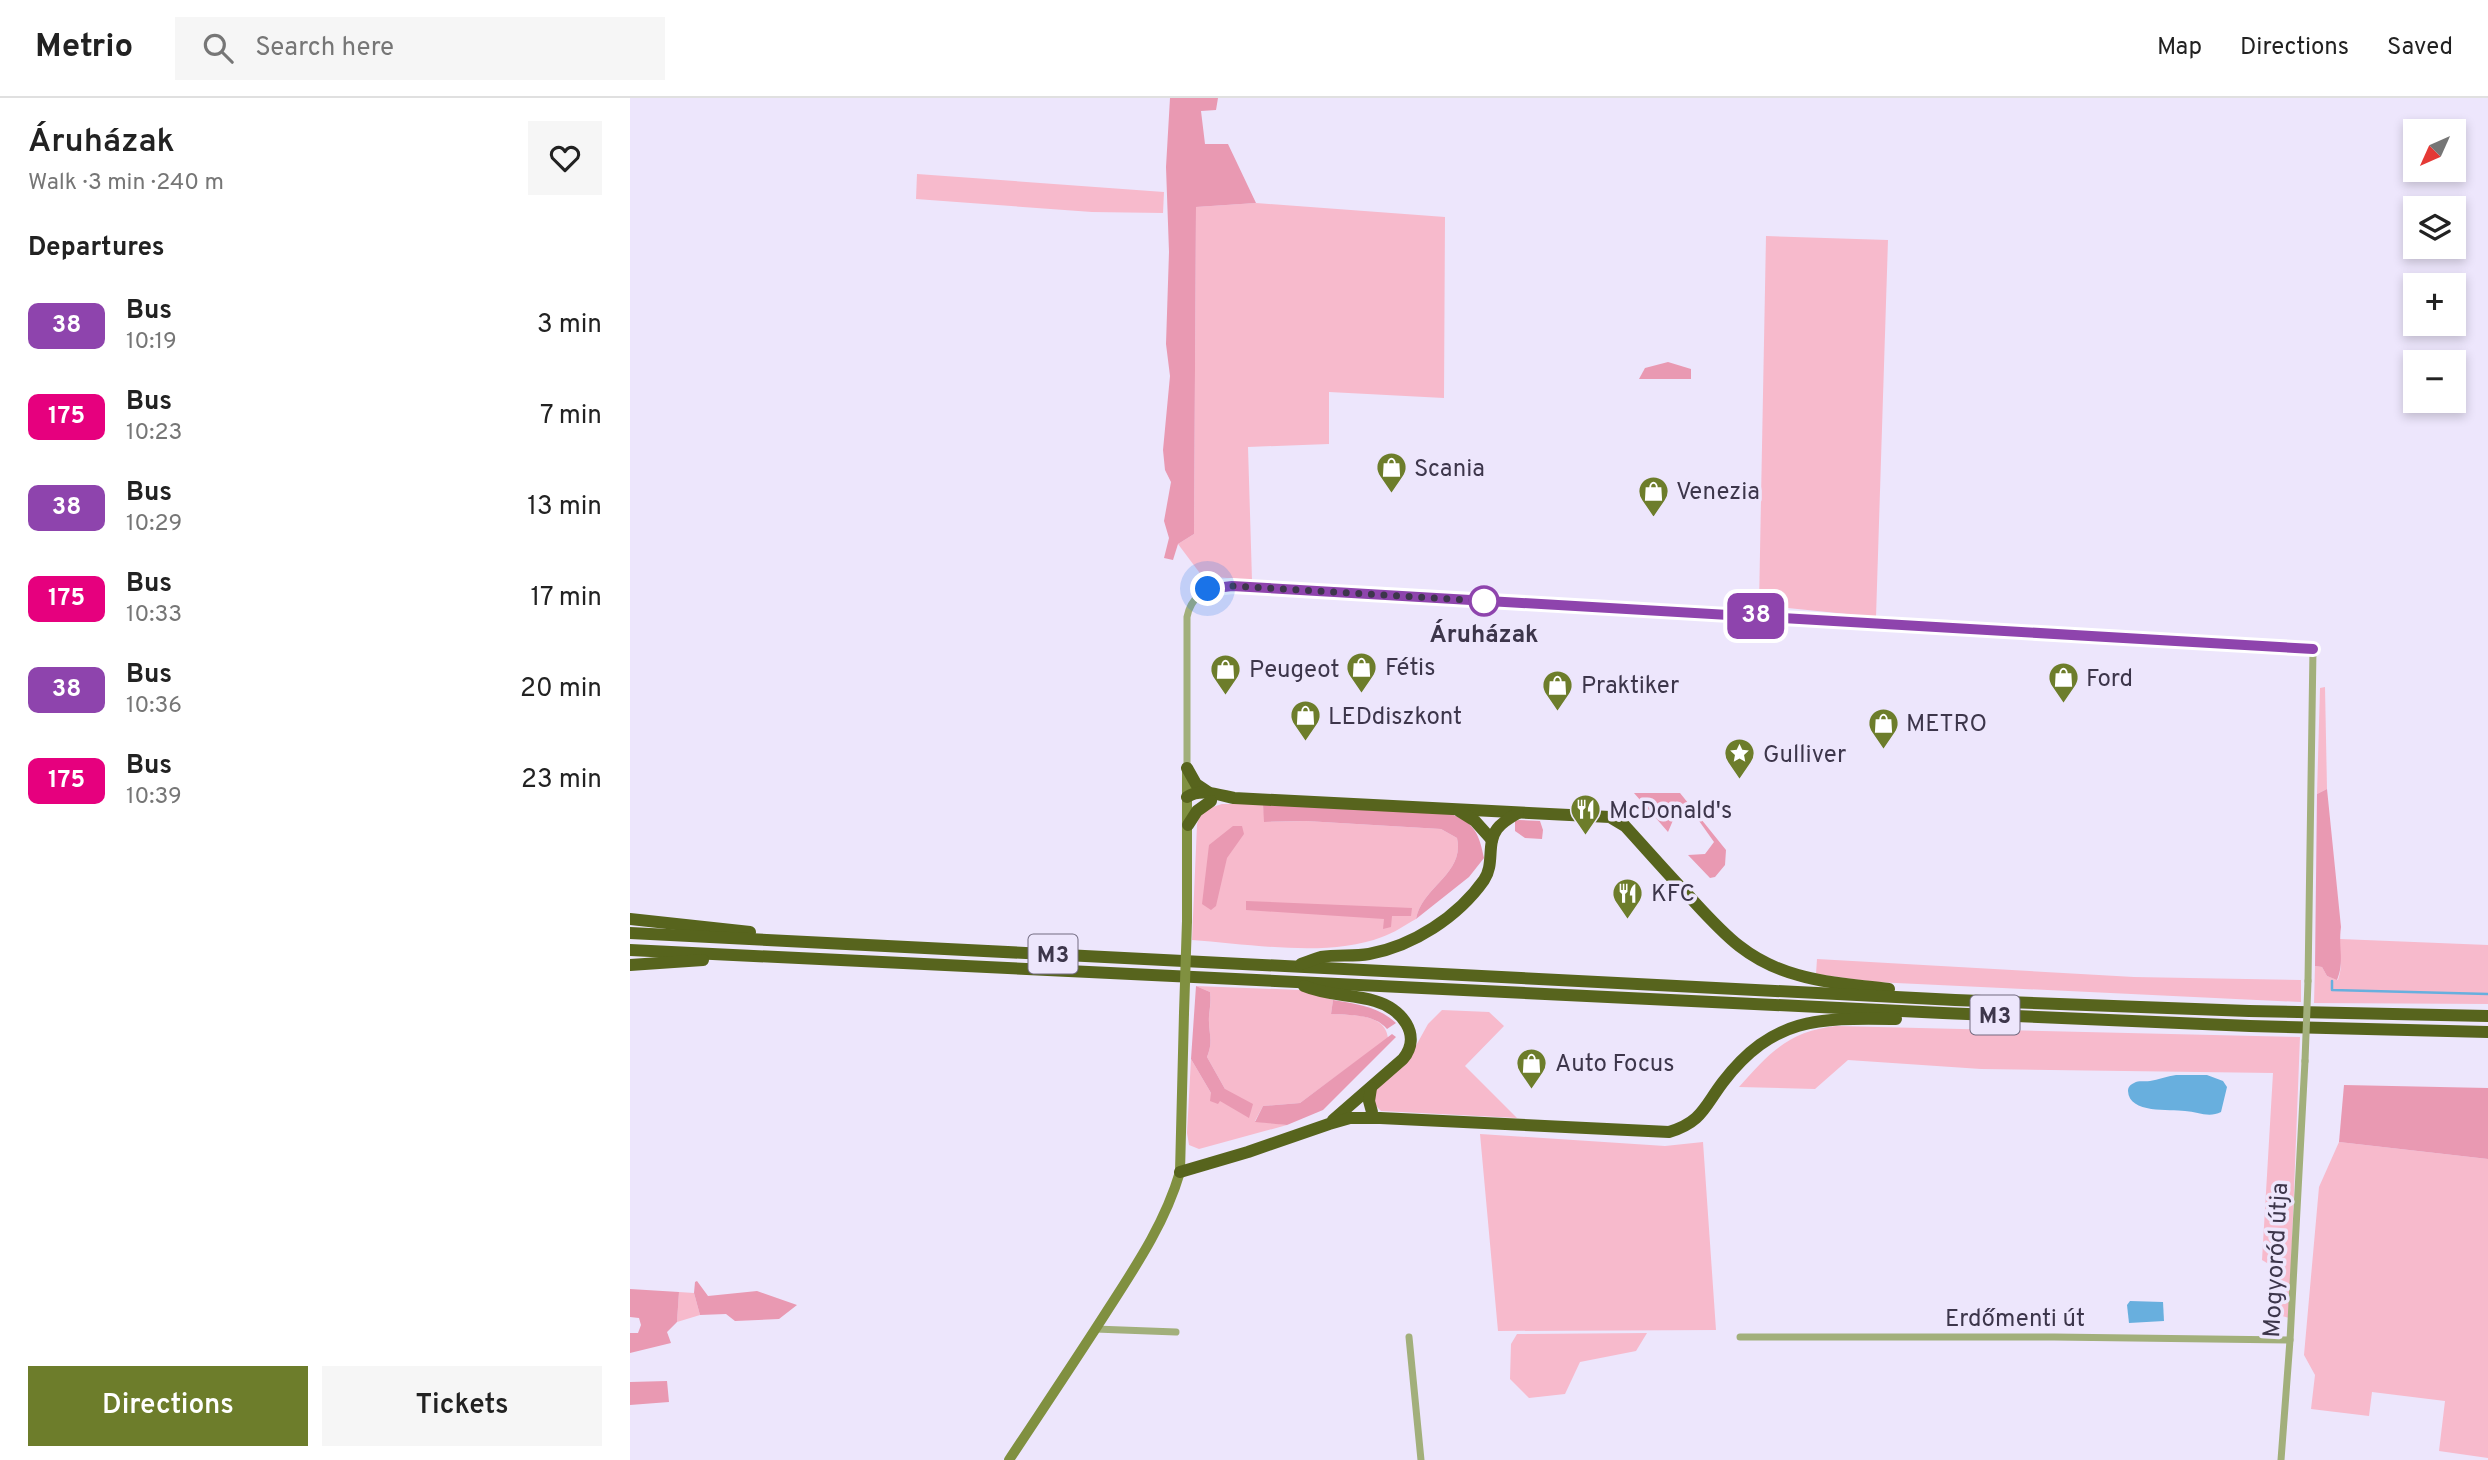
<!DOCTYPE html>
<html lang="en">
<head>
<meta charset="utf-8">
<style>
	:root { --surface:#fff; --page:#f6f6f6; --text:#222; --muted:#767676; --line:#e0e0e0; --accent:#6d7d2b }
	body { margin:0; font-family:Overpass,sans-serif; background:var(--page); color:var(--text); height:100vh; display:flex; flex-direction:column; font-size:26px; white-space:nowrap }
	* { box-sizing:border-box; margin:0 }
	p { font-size:23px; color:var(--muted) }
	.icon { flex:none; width:38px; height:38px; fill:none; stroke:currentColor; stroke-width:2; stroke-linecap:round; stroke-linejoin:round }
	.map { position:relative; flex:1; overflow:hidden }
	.drawer { display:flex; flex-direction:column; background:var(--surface); width:630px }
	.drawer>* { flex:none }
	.badge { padding:0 14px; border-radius:10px; font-size:24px; line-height:46px }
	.needle { width:46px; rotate:225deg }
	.controls { position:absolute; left:1773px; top:21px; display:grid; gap:14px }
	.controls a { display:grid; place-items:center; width:63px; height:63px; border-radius:0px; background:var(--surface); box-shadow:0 4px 10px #0003; font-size:35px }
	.you { position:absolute; width:35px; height:35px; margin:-18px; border:5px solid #fff; border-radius:50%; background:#1a73e8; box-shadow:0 0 0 10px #1a73e833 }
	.map>.badge { position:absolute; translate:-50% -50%; box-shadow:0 0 0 4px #fff }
	h2 { padding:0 28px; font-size:26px; line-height:63px }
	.round { display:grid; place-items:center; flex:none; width:74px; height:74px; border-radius:0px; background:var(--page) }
	.overview { display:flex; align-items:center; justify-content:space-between; height:119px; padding:0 28px }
	h1 { font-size:33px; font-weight:600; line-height:52px }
	.button { display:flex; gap:14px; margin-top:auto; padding:14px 28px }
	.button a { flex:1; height:80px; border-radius:0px; background:var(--accent); color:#fff; font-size:28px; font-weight:600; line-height:80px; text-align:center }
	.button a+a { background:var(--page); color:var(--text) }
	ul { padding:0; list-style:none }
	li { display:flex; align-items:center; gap:21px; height:91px; padding:0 28px }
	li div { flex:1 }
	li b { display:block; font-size:26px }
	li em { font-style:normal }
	li .badge { min-width:77px; font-weight:700; text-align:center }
	header { display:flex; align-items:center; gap:42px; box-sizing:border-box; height:98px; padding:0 35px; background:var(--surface); border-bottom:2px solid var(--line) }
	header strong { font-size:33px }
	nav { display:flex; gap:38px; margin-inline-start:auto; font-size:24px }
	.search { width:490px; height:63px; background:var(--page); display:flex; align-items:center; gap:18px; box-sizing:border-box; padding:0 24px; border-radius:0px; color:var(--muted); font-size:26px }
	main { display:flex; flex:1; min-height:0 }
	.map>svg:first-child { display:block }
	.green { fill:#f7bacc }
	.forest { fill:#e999b2 }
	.water { fill:#68afde }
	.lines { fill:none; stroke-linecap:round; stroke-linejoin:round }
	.stream { stroke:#68afde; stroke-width:2.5 }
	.street { stroke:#a2af7b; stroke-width:7 }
	.secondary { stroke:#809040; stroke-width:10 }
	.highway { stroke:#57641d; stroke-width:12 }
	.street-bridge { stroke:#a2af7b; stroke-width:7 }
	.secondary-bridge { stroke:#809040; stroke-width:10 }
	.line-casing { stroke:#fff; stroke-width:16 }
	.line { stroke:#8e44ad; stroke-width:10 }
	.walk { stroke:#3d364b; stroke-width:7; stroke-dasharray:0 12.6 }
	.stop-dot { fill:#fff; stroke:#8e44ad; stroke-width:3.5 }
	.labels { text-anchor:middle; stroke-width:7; stroke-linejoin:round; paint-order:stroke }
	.shield { fill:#ede6fc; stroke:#726b80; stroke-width:2 }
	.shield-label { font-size:23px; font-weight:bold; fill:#3d364b }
	.poi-label { font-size:24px; fill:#3d364b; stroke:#ede6fc; text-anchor:start }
	.stop-label { font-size:24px; font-weight:bold; fill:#3d364b; stroke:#ede6fc }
	.street-label { font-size:24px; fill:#3d364b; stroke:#ede6fc }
</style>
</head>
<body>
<header>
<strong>Metrio</strong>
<div class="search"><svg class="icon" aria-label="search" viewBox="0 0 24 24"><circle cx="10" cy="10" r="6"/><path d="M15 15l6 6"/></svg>Search here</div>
<nav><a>Map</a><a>Directions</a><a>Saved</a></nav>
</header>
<main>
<section class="drawer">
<div class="overview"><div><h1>Áruházak</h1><p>Walk · 3 min · 240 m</p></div><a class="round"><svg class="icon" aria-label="heart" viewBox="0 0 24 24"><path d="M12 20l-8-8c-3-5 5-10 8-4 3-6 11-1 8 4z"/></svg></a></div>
<h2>Departures</h2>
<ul>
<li><span class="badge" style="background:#8e44ad;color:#fff">38</span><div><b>Bus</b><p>10:19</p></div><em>3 min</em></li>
<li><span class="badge" style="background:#e6007e;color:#fff">175</span><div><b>Bus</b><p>10:23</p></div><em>7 min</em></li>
<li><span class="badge" style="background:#8e44ad;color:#fff">38</span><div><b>Bus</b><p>10:29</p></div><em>13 min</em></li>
<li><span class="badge" style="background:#e6007e;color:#fff">175</span><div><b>Bus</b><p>10:33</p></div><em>17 min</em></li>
<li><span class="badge" style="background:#8e44ad;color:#fff">38</span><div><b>Bus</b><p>10:36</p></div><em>20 min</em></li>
<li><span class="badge" style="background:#e6007e;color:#fff">175</span><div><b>Bus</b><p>10:39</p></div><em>23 min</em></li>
</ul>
<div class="button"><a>Directions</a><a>Tickets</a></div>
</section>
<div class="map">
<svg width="1858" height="1362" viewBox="0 0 1858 1362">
	<rect width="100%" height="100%" fill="#ede6fc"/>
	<!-- green -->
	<g class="green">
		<polygon points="287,76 534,94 533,115 462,114 286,101"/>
		<polygon points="626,105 815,119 814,300 699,294 699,346 618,349 622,482 572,478 548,446 564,436 566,109"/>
		<polygon points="1136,138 1258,142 1246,519 1129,507"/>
		<polygon points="1695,589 1697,691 1687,696 1690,590"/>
		<path d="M592 706H633L635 724 676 723 811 731 827 740C835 776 792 788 786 821 775 827 764 835 752 839 698 860 620 846 562 842L567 727C570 713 579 710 592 706Z"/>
		<path d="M1710 841 1858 847V906L1684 905 1685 868 1692 869 1697 878 1708 882C1715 861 1707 860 1710 841Z"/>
		<polygon points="1187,861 1504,879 1671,882 1671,904 1245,884 1186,876"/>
		<path d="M566 888 671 892 703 902 701 916C721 917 755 915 758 940L670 1005 633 1008 625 1023 657 1027 569 1051 559 1047 557 1035 561 961 581 995 595 991 577 959C584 942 578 935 579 918 580 910 581 903 580 894Z"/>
		<polygon points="812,912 859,914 874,928 835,968 887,1020 751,1013 743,1005 744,992 778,962 798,926"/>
		<path d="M1206 928 1670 939 1659 1220 1646 1216 1647 1171 1632 1162 1643 975 1351 971 1218 962 1185 991 1109 989C1139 955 1159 933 1206 928Z"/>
		<polygon points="850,1036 1035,1048 1073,1044 1086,1232 868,1233"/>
		<polygon points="1709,1044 1858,1061 1858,1360 1809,1353 1815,1303 1742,1294 1739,1318 1681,1311 1685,1277 1674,1257 1689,1089"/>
		<polygon points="49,1194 64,1195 70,1217 47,1224"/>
		<polygon points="1017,1235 1006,1253 950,1264 935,1296 899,1300 880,1281 881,1246 887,1236"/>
	</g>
	<!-- forest -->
	<g class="forest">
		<polygon points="540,0 588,0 586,12 571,13 575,46 598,46 626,105 566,109 564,436 548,446 543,462 534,460 539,440 534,423 541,384 535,372 533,352 540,278 536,246 539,154 536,69"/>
		<polygon points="1038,264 1061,271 1061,281 1009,281 1015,270"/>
		<path d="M1697 691 1711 829C1708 851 1715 863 1707 882L1697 878 1692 869 1685 868 1687 696Z"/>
		<polygon points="1004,695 1050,695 1096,752 1095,767 1085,779 1080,780 1058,757 1075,756 1084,744 1062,713 1044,720 1038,734"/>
		<path d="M633 706 821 716C845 725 849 736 854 760L839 779 786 821C792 788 835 776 827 740L811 731 676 723 634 724Z"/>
		<polygon points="889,722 910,723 913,732 912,741 895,740 885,733 885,723"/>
		<polygon points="603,728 612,728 614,736 597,760 586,808 581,812 572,806 579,747"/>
		<polygon points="616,803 782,810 781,818 762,818 761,829 753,831 754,821 616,812"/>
		<path d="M566 888 580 894C581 903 580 909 579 918 578 935 584 942 577 959L595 991 623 1006 619 1020 590 1003 588 1006 580 1003 581 995 561 961Z"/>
		<path d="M703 902C726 906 748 908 766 925L757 931C745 916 719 917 701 916Z"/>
		<polygon points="762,936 766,939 693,1012 657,1027 625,1024 633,1008 670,1005"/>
		<polygon points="1714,987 1858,990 1858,1061 1709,1044"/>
		<polygon points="67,1183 78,1198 127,1193 167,1207 149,1221 105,1223 96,1216 70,1217 64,1195 65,1184"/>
		<polygon points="0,1191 49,1194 47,1224 37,1234 41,1245 0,1255 0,1235 8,1235 11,1227 9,1220 0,1219"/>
		<polygon points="37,1283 39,1304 0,1307 0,1284"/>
	</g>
	<!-- water -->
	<g class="water">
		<path d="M1546 977H1577L1593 983 1597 989 1591 1014C1579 1020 1568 1014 1555 1013 1540 1011 1499 1016 1498 993 1498 989 1500 987 1504 985 1509 982 1514 984 1520 983 1528 982 1537 978 1546 977Z"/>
		<polygon points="1500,1203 1533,1204 1534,1223 1499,1225 1497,1207"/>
	</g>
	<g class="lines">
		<!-- stream -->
		<polyline class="stream" points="1702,883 1702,892 1858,896"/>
		<!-- street -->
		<g class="street">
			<path d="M557 670V519C561 499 574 490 594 488L1683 551 1678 883"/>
			<polyline points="465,1231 546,1234"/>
			<polyline points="779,1239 791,1362"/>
			<polyline points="1110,1239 1424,1239 1660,1242"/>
			<polyline points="1651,1362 1660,1242 1675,963"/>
		</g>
		<!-- secondary -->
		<g class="secondary">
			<polyline points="557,670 557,823"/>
			<path d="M379 1362C412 1312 445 1263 477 1213 506 1168 535 1125 550 1074L554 915"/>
		</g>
		<!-- highway -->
		<g class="highway">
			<polyline points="557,670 566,686 578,694"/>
			<path d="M557 699C571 690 589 697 604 700L980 719 995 728C1016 751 1036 774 1057 796 1092 834 1116 863 1168 877 1198 886 1229 887 1259 891"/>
			<polyline points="829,713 845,723 862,742"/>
			<polyline points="558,727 567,713 581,703"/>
			<polyline points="0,821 120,834"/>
			<polyline points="0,835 1325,902 1619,913 1858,918"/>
			<polyline points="0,852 1313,915 1620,928 1858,934"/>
			<path d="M671 866C677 864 684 861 691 859 707 856 723 859 739 856 783 848 828 819 854 782 865 766 856 746 867 731 872 724 881 719 888 715"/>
			<polyline points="0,867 73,862"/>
			<path d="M674 888C698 898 721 896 745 903 771 910 793 937 773 961L703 1022"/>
			<polyline points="741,990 739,1003 742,1014"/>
			<path d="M550 1074 618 1054 699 1026 720 1020H750L1039 1034C1072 1024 1074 1009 1093 984 1144 918 1190 920 1266 921"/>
		</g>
		<!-- street-bridge -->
		<polyline class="street-bridge" points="1675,963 1678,883"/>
		<!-- secondary-bridge -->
		<polyline class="secondary-bridge" points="554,915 557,823"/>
	</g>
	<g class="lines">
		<defs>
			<polyline id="line" points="570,496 578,491 602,488 1683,551"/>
		</defs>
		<!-- line casing -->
		<use href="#line" class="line-casing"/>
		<!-- line -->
		<use href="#line" class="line"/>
		<!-- walk -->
		<polyline class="walk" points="578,491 602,488 854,503"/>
	</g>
	<!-- icons -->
	<defs>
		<symbol id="shop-pin" viewBox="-11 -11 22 30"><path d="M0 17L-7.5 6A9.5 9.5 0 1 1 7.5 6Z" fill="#6d7d2b" stroke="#ede6fc"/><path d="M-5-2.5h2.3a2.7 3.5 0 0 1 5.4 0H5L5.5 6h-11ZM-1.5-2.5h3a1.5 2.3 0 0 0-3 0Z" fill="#fff"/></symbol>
		<symbol id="sight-pin" viewBox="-11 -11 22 30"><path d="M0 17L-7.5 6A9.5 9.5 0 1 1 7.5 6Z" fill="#6d7d2b" stroke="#ede6fc"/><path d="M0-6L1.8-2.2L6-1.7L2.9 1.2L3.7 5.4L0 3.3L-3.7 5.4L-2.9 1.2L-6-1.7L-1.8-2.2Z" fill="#fff"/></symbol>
		<symbol id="restaurant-pin" viewBox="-11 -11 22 30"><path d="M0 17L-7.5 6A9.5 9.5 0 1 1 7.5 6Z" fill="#6d7d2b" stroke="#ede6fc"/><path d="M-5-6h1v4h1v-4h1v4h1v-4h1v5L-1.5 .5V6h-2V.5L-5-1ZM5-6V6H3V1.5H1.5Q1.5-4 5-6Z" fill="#fff"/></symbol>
	</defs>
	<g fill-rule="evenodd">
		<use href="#shop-pin" x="744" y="352" width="35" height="47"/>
		<use href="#shop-pin" x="1006" y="376" width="35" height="47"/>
		<use href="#shop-pin" x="714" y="552" width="35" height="47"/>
		<use href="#shop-pin" x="578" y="554" width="35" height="47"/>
		<use href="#shop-pin" x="1416" y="562" width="35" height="47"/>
		<use href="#shop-pin" x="910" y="570" width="35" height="47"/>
		<use href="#shop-pin" x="658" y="600" width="35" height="47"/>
		<use href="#shop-pin" x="1236" y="608" width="35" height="47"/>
		<use href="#sight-pin" x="1092" y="638" width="35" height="47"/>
		<use href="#restaurant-pin" x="938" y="694" width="35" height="47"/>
		<use href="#restaurant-pin" x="980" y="778" width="35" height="47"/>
		<use href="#shop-pin" x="884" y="948" width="35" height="47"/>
	</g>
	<!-- markers -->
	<circle class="stop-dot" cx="854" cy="503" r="14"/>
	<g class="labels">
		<!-- shield labels -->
		<g class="shield">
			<rect x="398.5" y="836.5" width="49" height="39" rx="5"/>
			<rect x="1340.5" y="897.5" width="49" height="39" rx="5"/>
		</g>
		<g class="shield-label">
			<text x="423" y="864">M3</text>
			<text x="1365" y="925">M3</text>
		</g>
		<!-- poi labels -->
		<g class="poi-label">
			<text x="784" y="378">Scania</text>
			<text x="1046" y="401">Venezia</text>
			<text x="755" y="577">Fétis</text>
			<text x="619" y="579">Peugeot</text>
			<text x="1456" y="588">Ford</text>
			<text x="951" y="595">Praktiker</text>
			<text x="698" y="626">LEDdiszkont</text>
			<text x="1276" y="633">METRO</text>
			<text x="1133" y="664">Gulliver</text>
			<text x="979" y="720">McDonald's</text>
			<text x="1021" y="803">KFC</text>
			<text x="925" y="973">Auto Focus</text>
		</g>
		<!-- stop labels -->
		<g class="stop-label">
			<text x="854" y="544">Áruházak</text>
		</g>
		<!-- street labels -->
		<g class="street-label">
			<text transform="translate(1645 1162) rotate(-87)" y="8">Mogyoród útja</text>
			<text x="1385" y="1228">Erdőmenti út</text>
		</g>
	</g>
</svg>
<div class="controls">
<a><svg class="needle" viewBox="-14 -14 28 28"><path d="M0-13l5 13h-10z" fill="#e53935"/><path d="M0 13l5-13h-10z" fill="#767676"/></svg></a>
<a><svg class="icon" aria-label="layers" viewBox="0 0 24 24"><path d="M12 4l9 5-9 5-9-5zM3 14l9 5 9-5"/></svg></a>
<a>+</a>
<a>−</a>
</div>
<div class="you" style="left:578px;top:491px"></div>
<b class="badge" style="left:1126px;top:518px;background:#8e44ad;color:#fff">38</b>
</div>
</main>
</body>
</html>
